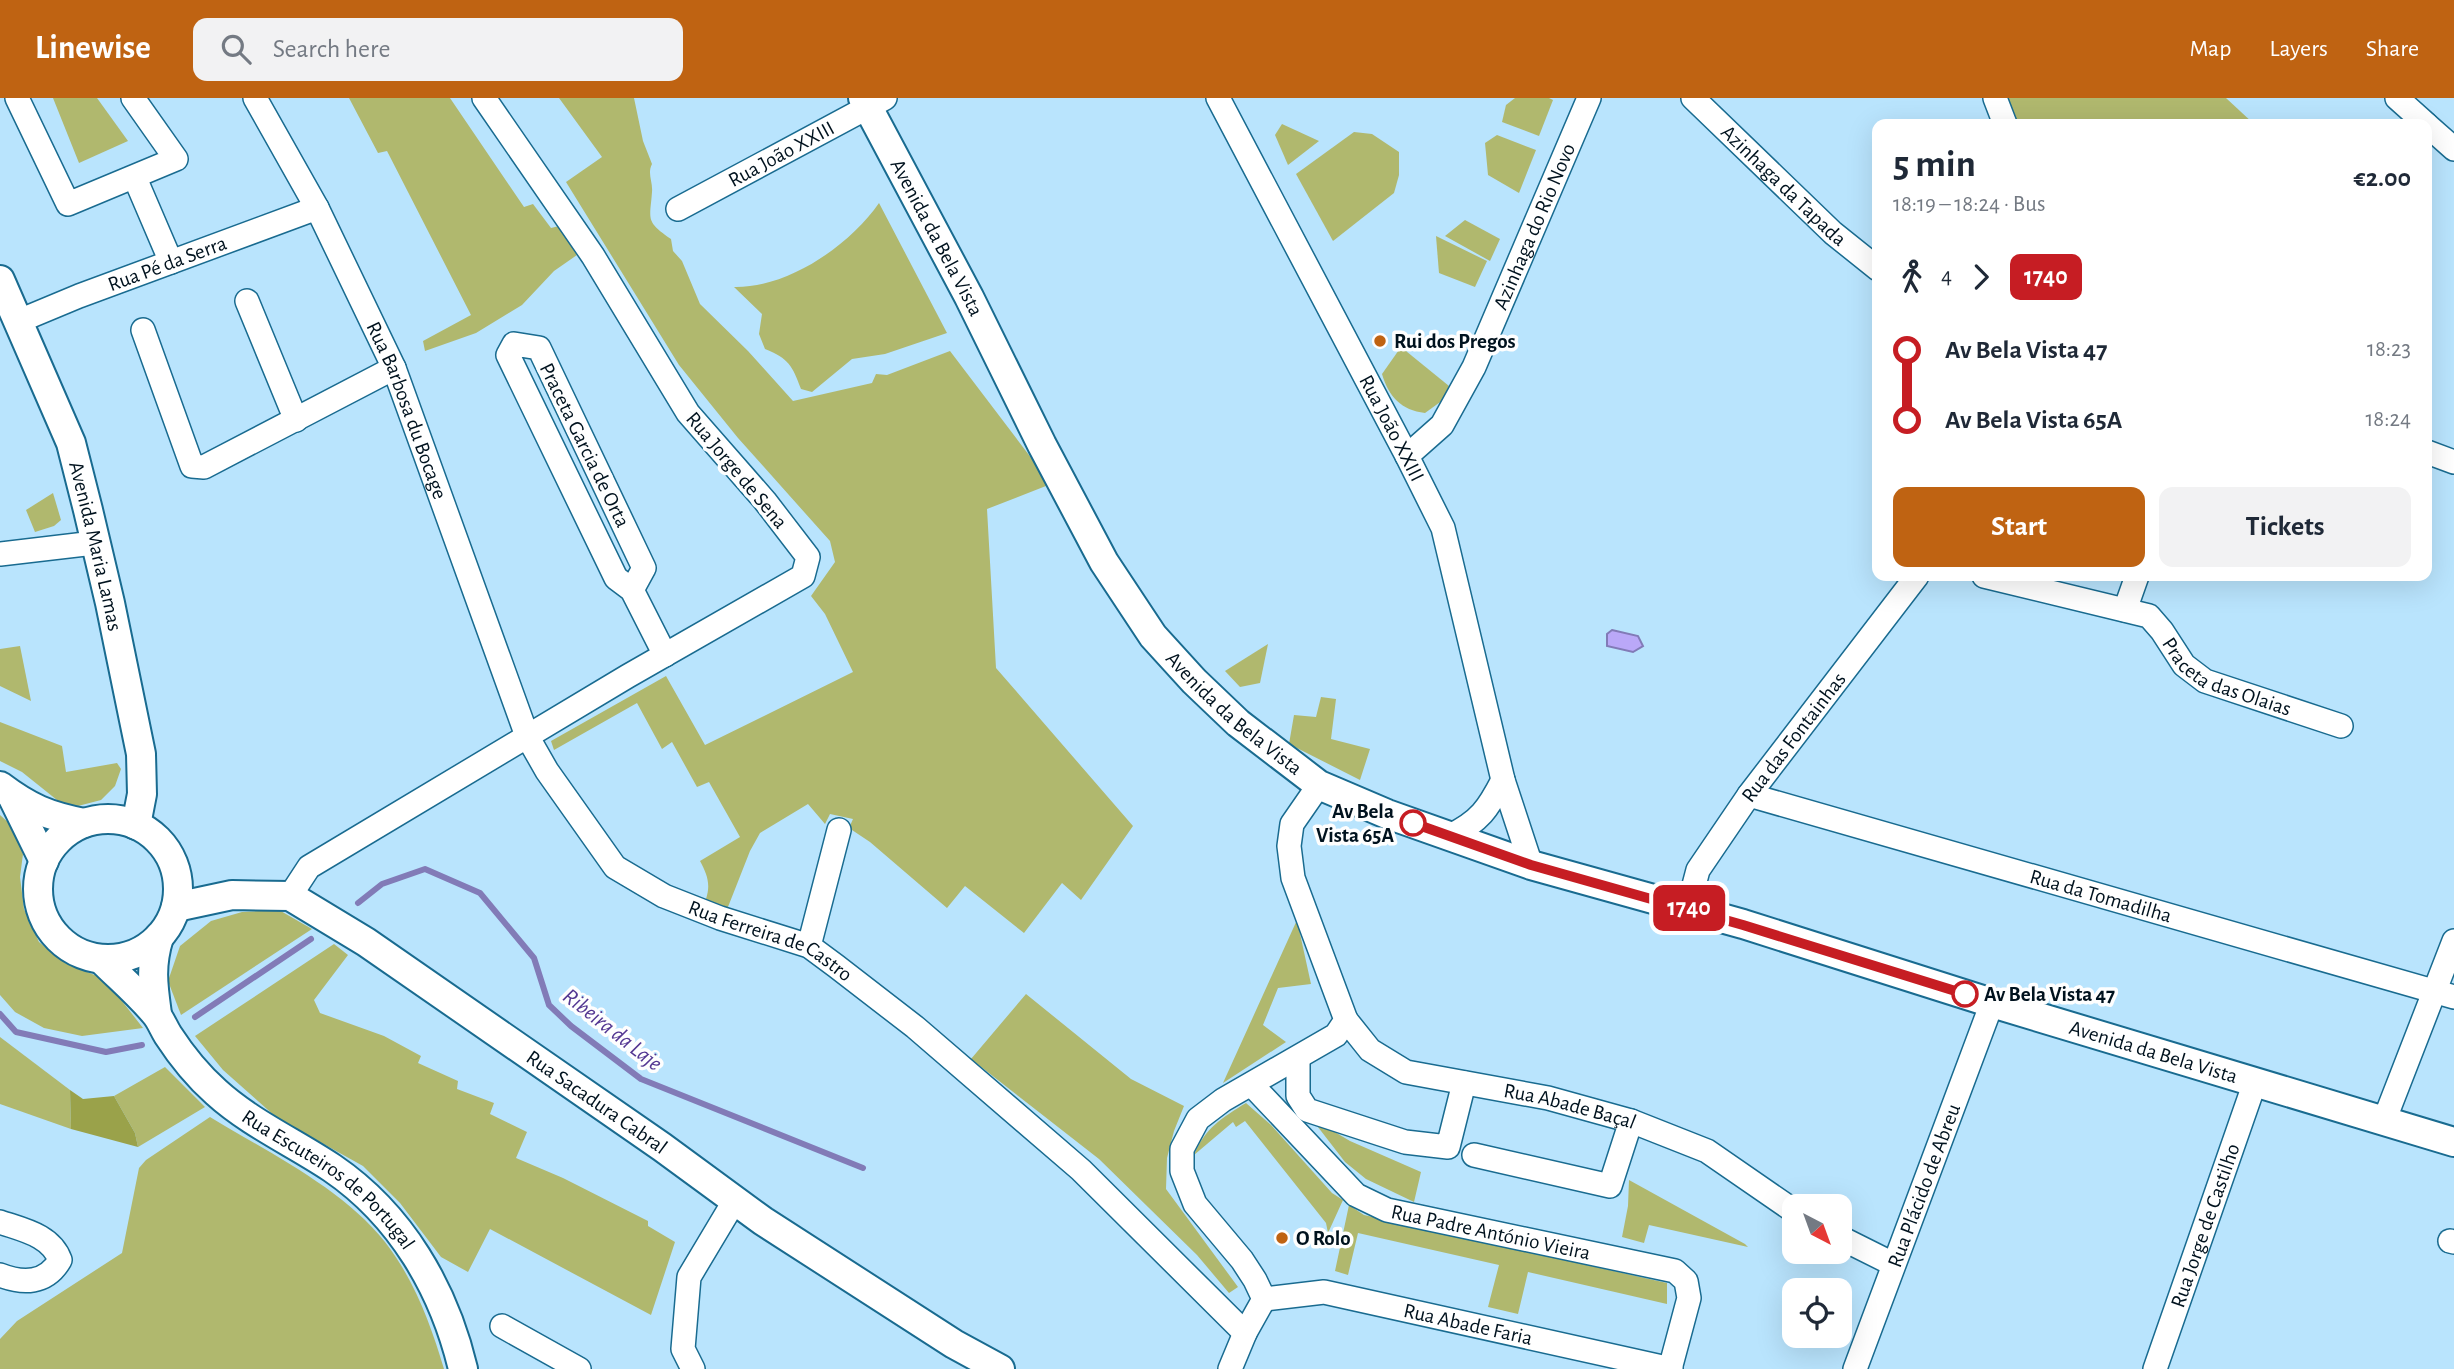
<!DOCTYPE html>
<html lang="en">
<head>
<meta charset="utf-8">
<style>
	:root { --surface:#fff; --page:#f2f2f3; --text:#1f2937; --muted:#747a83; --accent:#bf6312 }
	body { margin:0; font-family:"Alegreya Sans",sans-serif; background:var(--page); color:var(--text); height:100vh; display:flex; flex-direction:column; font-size:26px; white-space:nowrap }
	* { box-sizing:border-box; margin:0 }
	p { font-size:23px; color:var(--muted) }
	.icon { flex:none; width:38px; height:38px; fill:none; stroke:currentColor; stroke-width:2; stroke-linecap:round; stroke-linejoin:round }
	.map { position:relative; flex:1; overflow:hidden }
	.panel { position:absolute; left:1872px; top:21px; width:560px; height:462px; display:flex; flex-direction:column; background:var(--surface); border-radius:14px; box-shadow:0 7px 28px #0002 }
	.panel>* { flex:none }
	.badge { padding:0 14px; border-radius:10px; font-size:24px; line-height:46px }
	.needle { width:46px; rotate:139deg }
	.tools { position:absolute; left:1782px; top:1096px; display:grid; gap:14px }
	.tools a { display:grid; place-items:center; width:70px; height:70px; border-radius:14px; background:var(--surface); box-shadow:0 7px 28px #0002; font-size:35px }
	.map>.badge { position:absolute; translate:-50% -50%; box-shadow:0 0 0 4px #fff }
	.legs { display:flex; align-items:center; gap:10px; height:77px; padding:0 21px; font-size:23px }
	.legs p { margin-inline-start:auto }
	.head { display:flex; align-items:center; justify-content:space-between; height:119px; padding:0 21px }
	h1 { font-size:38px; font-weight:700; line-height:52px }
	.cta { display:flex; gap:14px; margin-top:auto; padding:14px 21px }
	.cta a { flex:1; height:80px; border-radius:14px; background:var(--accent); color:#fff; font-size:28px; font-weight:700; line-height:80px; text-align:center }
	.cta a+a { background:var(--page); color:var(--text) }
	ul { padding:0 21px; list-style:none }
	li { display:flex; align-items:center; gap:24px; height:70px; font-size:26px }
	li i { display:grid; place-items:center; width:10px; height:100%; margin:0 9px; background:currentColor }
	li i::after { content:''; width:18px; height:18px; margin:-9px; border:5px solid; border-radius:50%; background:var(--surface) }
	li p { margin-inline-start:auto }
	li:first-child i { background:linear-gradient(#0000 50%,currentColor 0) }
	li:last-child i { background:linear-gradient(currentColor 50%,#0000 0) }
	header { display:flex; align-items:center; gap:42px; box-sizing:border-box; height:98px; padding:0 35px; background:var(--accent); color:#fff }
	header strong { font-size:33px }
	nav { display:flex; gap:38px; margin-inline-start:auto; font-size:24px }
	.search { width:490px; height:63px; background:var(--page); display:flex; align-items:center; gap:18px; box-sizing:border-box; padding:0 24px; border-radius:14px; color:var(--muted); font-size:26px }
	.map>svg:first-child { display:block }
	.green { fill:#b0b86e }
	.forest { fill:#9aa24a }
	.water { fill:#baa8f8; stroke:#827bb7; stroke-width:2 }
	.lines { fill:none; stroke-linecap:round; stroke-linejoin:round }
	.stream { stroke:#827bb7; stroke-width:6 }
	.minor-casing { stroke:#196b90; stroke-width:26 }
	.tertiary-casing { stroke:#196b90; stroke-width:32 }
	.minor { stroke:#fff; stroke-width:23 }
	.tertiary { stroke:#fff; stroke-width:28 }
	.line-1-casing { stroke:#fff; stroke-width:16 }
	.line-1 { stroke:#c61d23; stroke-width:10 }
	.poi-dot { fill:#bf6312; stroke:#fefefe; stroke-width:2.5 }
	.stop-1-dot { fill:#fff; stroke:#c61d23; stroke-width:3.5 }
	.labels { text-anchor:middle; stroke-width:7; stroke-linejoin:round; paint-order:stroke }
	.street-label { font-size:21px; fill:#00121e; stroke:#fefefe }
	.poi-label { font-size:21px; font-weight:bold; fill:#00121e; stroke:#fefefe; text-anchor:start }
	.stop-label { font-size:21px; font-weight:bold; fill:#00121e; stroke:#fefefe; text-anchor:end }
	.water-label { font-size:23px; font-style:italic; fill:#533792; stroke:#fefefe }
</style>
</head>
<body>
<header>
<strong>Linewise</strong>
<div class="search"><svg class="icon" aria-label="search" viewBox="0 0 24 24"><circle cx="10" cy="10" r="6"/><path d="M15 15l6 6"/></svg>Search here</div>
<nav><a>Map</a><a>Layers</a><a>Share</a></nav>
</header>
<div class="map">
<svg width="2454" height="1271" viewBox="0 0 2454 1271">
	<rect width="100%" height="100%" fill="#b9e4fd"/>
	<!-- green -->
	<g class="green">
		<polygon points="53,0 97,0 128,43 79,65"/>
		<polygon points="349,0 450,0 524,109 533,106 551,130 559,128 577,157 554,173 522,207 476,235 425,253 423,243 471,217 387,53 378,55"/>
		<path d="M559 0H634L643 43 652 66C647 76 653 83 652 94 650 122 645 123 671 141L673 153 682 163 700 206 748 253 793 303 872 285 876 276 887 277 950 253 1051 386 987 411 996 570 1133 728 1081 802 1062 785 1024 835 965 788 947 810 870 744 849 730 853 721 830 716 825 726 808 706 760 735 750 753 726 814 706 801C711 786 707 776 700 763L740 739 709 684 697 689 672 644 662 651 637 605 554 652 551 643 666 578 705 647 853 574 825 516 811 498 835 464 830 443 738 340 679 267 566 84 602 59Z"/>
		<polygon points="1515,0 1549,0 1553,2 1539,38 1502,24 1506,7"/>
		<polygon points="2004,0 2226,0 2254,26 2017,26 2009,15"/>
		<polygon points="1282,26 1319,43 1288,67 1275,37"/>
		<polygon points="1354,34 1372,36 1399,54 1399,77 1394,95 1333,143 1296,76"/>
		<polygon points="1497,37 1536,52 1519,95 1488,77 1485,45"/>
		<path d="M879 105 947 235 885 256 852 261 812 294 801 291C792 267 789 261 765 251L759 236 762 216 734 189C788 190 849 148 879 105Z"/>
		<polygon points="1465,122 1500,141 1490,163 1445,138"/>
		<polygon points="1436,138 1487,163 1475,189 1439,175"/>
		<path d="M1401 249 1449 288 1443 302 1425 315C1401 312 1389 299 1382 276Z"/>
		<polygon points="53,395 61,422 54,428 35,434 26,412"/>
		<polygon points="1268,546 1260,585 1240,589 1225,573"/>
		<polygon points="20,548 31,603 0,588 0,551"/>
		<polygon points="1321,599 1336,601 1331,641 1370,651 1360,682 1289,646 1294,617 1316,619"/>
		<polygon points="0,624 62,648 66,674 117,665 121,671 115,688 101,702 78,708 62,706 22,674 0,663"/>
		<polygon points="0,717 10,726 23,756 20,779 24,811 39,844 65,865 97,878 118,898 143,930 82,938 44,930 15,914 0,897"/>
		<polygon points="279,812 312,831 181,917 168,883 180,848 211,823 242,814"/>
		<polygon points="1297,822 1311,886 1278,890 1263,927 1286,944 1223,985"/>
		<polygon points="334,846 348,857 314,902 320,915 384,938 421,958 418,965 458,983 457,991 494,1005 490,1016 527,1034 516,1060 563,1080 648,1123 648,1128 675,1144 651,1217 490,1131 468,1174 441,1159 400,1105 363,1068 277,1020 223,972 195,938"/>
		<polygon points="1026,896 1131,981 1184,1008 1174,1033 1167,1060 1166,1091 1238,1189 1229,1195 1197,1157 1099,1061 971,961"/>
		<polygon points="0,939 70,992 71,1031 0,1006"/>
		<polygon points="165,969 205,1009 138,1049 135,1035 114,998"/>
		<path d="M1246 1005 1271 1027 1332 1095 1343 1102 1328 1135 1326 1125 1245 1023 1236 1029 1233 1024 1194 1057C1204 1031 1223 1019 1246 1005Z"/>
		<path d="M210 1019C269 1055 342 1090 385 1144 414 1181 431 1227 444 1271H0V1241L17 1223 122 1155 139 1070 146 1062Z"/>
		<polygon points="1311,1020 1350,1043 1421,1074 1414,1104 1366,1081 1345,1064"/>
		<polygon points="1629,1082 1745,1146 1748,1149 1649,1127 1644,1145 1622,1139 1628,1108"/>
		<polygon points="1349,1107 1364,1117 1667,1185 1667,1206 1528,1174 1518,1216 1488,1209 1499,1167 1358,1135 1348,1177 1335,1173"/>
	</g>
	<!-- forest -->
	<polygon class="forest" points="70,992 83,1001 114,998 135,1035 138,1049 71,1031"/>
	<!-- water -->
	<polygon class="water" points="1612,532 1638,538 1643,548 1633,554 1607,548 1607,536"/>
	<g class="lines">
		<!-- stream -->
		<g class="stream">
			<polyline points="358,805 382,786 425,771 480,795 534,860 549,907 571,928 641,981 863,1070"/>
			<polyline points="0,916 16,934 106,954 142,947"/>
			<polyline points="195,919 311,841"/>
		</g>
		<defs>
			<g id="minor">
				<polyline points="17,0 68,106 176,61 133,0"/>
				<path id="s1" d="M255 0 317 110 394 270 527 638 547 673 615 769 664 798 720 820 809 848 836 868 915 929 1081 1072 1245 1235"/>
				<path id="s2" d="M1218 0 1407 358 1443 430 1503 682 1531 767"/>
				<path id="s3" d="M1693 0 1833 135 1878 171"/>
				<polyline points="1995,0 2005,26"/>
				<polyline points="2397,0 2426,26"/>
				<polyline points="2427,27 2454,51"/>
				<polyline points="135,80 171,164"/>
				<path id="s4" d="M678 111 885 0"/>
				<polyline points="247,203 296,322"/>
				<path id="s5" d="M19 223 79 198 317 110"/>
				<polyline points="143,232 192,368 204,369 394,270"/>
				<polyline points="2427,354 2454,364"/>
				<path id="s6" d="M1407 358 1442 327 1474 269 1589 0"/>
				<polyline points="0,456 94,445"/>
				<path id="s7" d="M1984 478 2149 518 2162 533 2184 567 2205 583 2341 628"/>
				<polyline points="632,492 644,470 539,250 514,246 508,257 616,480 632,492 665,557"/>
				<polyline points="2125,512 2137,478"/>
				<path id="s8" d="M1749 697 2454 899"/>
				<path d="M1450 738C1480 723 1488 711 1503 682"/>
				<polyline points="290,798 309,769 628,578 803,478 808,459 765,403 688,315 593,158 484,0"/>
				<path id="s9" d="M1688 810 1698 772 1749 697 1917 478"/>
				<polyline points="809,848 839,732"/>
				<path id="s10" d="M1346 922 1370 952 1406 974 1548 1000 1631 1023 1707 1053 1794 1113"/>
				<polyline points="1298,960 1298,998 1307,1012 1405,1044 1448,1049 1464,985"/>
				<path id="s11" d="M1252 987 1356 1097 1387 1112 1675 1173 1686 1183 1689 1200 1670 1271"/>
				<polyline points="2384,1023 2454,843"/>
				<polyline points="1474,1057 1610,1088 1631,1023"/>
				<path d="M0 1124C23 1132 51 1137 60 1162 46 1186 23 1186 0 1177"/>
				<polyline points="1839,1139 1893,1166"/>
				<polyline points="2450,1143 2454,1144"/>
				<path id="s12" d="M1264 1201 1324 1194 1671 1271"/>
				<polyline points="502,1228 579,1271"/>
				<polyline points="693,1271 683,1251 689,1179 735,1102"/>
				<polyline points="1230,1271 1245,1235 1264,1201 1255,1182 1242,1162 1195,1106 1182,1073 1182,1051 1198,1021 1223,1002 1336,937 1346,922 1293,780 1289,748 1292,726 1319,687"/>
				<path id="s13" d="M1855 1271 1992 905"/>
				<path id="s14" d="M2155 1271 2255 984"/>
			</g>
			<g id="tertiary">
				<path id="s15" d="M863 0 969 199 1042 347 1104 464 1153 538 1194 583 1238 625 1319 687 1387 716 1531 767 1743 826 1992 905 2454 1044"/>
				<path id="s16" d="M0 182 71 345 88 412 110 505 141 656 142 696 136 727"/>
				<path d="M0 688C29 710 48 718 84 725"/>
				<polyline points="12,698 44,763"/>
				<circle cx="108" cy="791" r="70"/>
				<path id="s17" d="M176 809 232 797 290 798 366 844 662 1049 763 1123 954 1246 1000 1271"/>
				<path id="s18" d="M101 861C119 879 138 895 154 914 160 920 163 929 168 937 181 957 198 978 216 994 250 1025 293 1044 332 1070 401 1117 444 1191 463 1271"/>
				<path d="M157 916C153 887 150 868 159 839"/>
			</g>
		</defs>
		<!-- minor casing -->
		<use href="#minor" class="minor-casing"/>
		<!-- tertiary casing -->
		<use href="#tertiary" class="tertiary-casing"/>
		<!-- minor -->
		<use href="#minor" class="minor"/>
		<!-- tertiary -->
		<use href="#tertiary" class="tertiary"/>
	</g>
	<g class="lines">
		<defs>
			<polyline id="line-1" points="1413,725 1531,767 1743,827 1965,896"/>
		</defs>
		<!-- line-1 casing -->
		<use href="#line-1" class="line-1-casing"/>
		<!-- line-1 -->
		<use href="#line-1" class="line-1"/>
	</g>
	<!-- markers -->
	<g class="poi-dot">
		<circle cx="1380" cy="243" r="7"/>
		<circle cx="1282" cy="1140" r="7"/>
	</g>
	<g class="stop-1-dot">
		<circle cx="1413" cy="725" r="12"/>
		<circle cx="1965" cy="896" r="12"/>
	</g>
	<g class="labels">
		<!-- street labels -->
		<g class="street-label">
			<text dy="7" stroke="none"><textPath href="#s4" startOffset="117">Rua João XXIII</textPath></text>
			<text dy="7" stroke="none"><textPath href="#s3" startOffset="126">Azinhaga da Tapada</textPath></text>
			<text dy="7" stroke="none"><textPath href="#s6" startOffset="266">Azinhaga do Rio Novo</textPath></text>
			<text dy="7" stroke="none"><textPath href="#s15" startOffset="158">Avenida da Bela Vista</textPath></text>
			<text dy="7" stroke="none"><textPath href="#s5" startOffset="159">Rua Pé da Serra</textPath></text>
			<text dy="7" stroke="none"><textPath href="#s1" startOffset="348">Rua Barbosa du Bocage</textPath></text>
			<text dy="7" stroke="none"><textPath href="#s2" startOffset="373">Rua João XXIII</textPath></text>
			<text transform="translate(585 347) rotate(64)" y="7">Praceta Garcia de Orta</text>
			<text transform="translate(737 372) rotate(50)" y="7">Rua Jorge de Sena</text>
			<text dy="7" stroke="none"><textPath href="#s16" startOffset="284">Avenida Maria Lamas</textPath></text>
			<text dy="7" stroke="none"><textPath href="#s7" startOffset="273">Praceta das Olaias</textPath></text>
			<text dy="7" stroke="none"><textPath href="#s15" startOffset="724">Avenida da Bela Vista</textPath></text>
			<text dy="7" stroke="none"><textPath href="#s9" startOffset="203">Rua das Fontainhas</textPath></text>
			<text dy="7" stroke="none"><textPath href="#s8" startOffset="366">Rua da Tomadilha</textPath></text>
			<text dy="7" stroke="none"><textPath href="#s1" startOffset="1026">Rua Ferreira de Castro</textPath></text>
			<text dy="7" stroke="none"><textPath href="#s15" startOffset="1712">Avenida da Bela Vista</textPath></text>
			<text dy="7" stroke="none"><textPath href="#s17" startOffset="485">Rua Sacadura Cabral</textPath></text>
			<text dy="7" stroke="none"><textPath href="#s10" startOffset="248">Rua Abade Baçal</textPath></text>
			<text dy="7" stroke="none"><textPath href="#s18" startOffset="320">Rua Escuteiros de Portugal</textPath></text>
			<text dy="7" stroke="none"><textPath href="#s13" startOffset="196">Rua Plácido de Abreu</textPath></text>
			<text dy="7" stroke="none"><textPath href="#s14" startOffset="152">Rua Jorge de Castilho</textPath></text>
			<text dy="7" stroke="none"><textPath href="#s11" startOffset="292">Rua Padre António Vieira</textPath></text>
			<text dy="7" stroke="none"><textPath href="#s12" startOffset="208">Rua Abade Faria</textPath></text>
		</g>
		<!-- poi labels -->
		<g class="poi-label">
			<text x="1394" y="250">Rui dos Pregos</text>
			<text x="1296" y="1147">O Rolo</text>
		</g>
		<!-- stop labels -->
		<g class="stop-label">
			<text x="1394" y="720">Av Bela<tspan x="1394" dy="24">Vista 65A</tspan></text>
			<text x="1984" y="903" text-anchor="start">Av Bela Vista 47</text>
		</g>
		<!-- water labels -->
		<g class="water-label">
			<text transform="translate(613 931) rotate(38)" y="8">Ribeira da Laje</text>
		</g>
	</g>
</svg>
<div class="tools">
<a><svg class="needle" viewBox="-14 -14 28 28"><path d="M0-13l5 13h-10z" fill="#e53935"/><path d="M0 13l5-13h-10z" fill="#747a83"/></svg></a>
<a><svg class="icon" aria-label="locate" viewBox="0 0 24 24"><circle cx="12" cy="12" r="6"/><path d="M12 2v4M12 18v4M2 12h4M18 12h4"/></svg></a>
</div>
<b class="badge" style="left:1689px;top:810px;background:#c61d23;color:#fff">1740</b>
<section class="panel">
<div class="head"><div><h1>5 min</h1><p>18:19 – 18:24 · Bus</p></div><b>€2.00</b></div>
<div class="legs"><svg class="icon" aria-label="walk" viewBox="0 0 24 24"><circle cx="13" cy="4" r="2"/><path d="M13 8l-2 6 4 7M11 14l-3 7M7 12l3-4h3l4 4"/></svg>4<svg class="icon" aria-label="forward" viewBox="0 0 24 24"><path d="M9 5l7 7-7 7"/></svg><b class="badge" style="background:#c61d23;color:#fff">1740</b></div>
<ul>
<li><i style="color:#c61d23"></i><b>Av Bela Vista 47</b><p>18:23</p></li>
<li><i style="color:#c61d23"></i><b>Av Bela Vista 65A</b><p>18:24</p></li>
</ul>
<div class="cta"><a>Start</a><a>Tickets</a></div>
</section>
</div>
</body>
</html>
